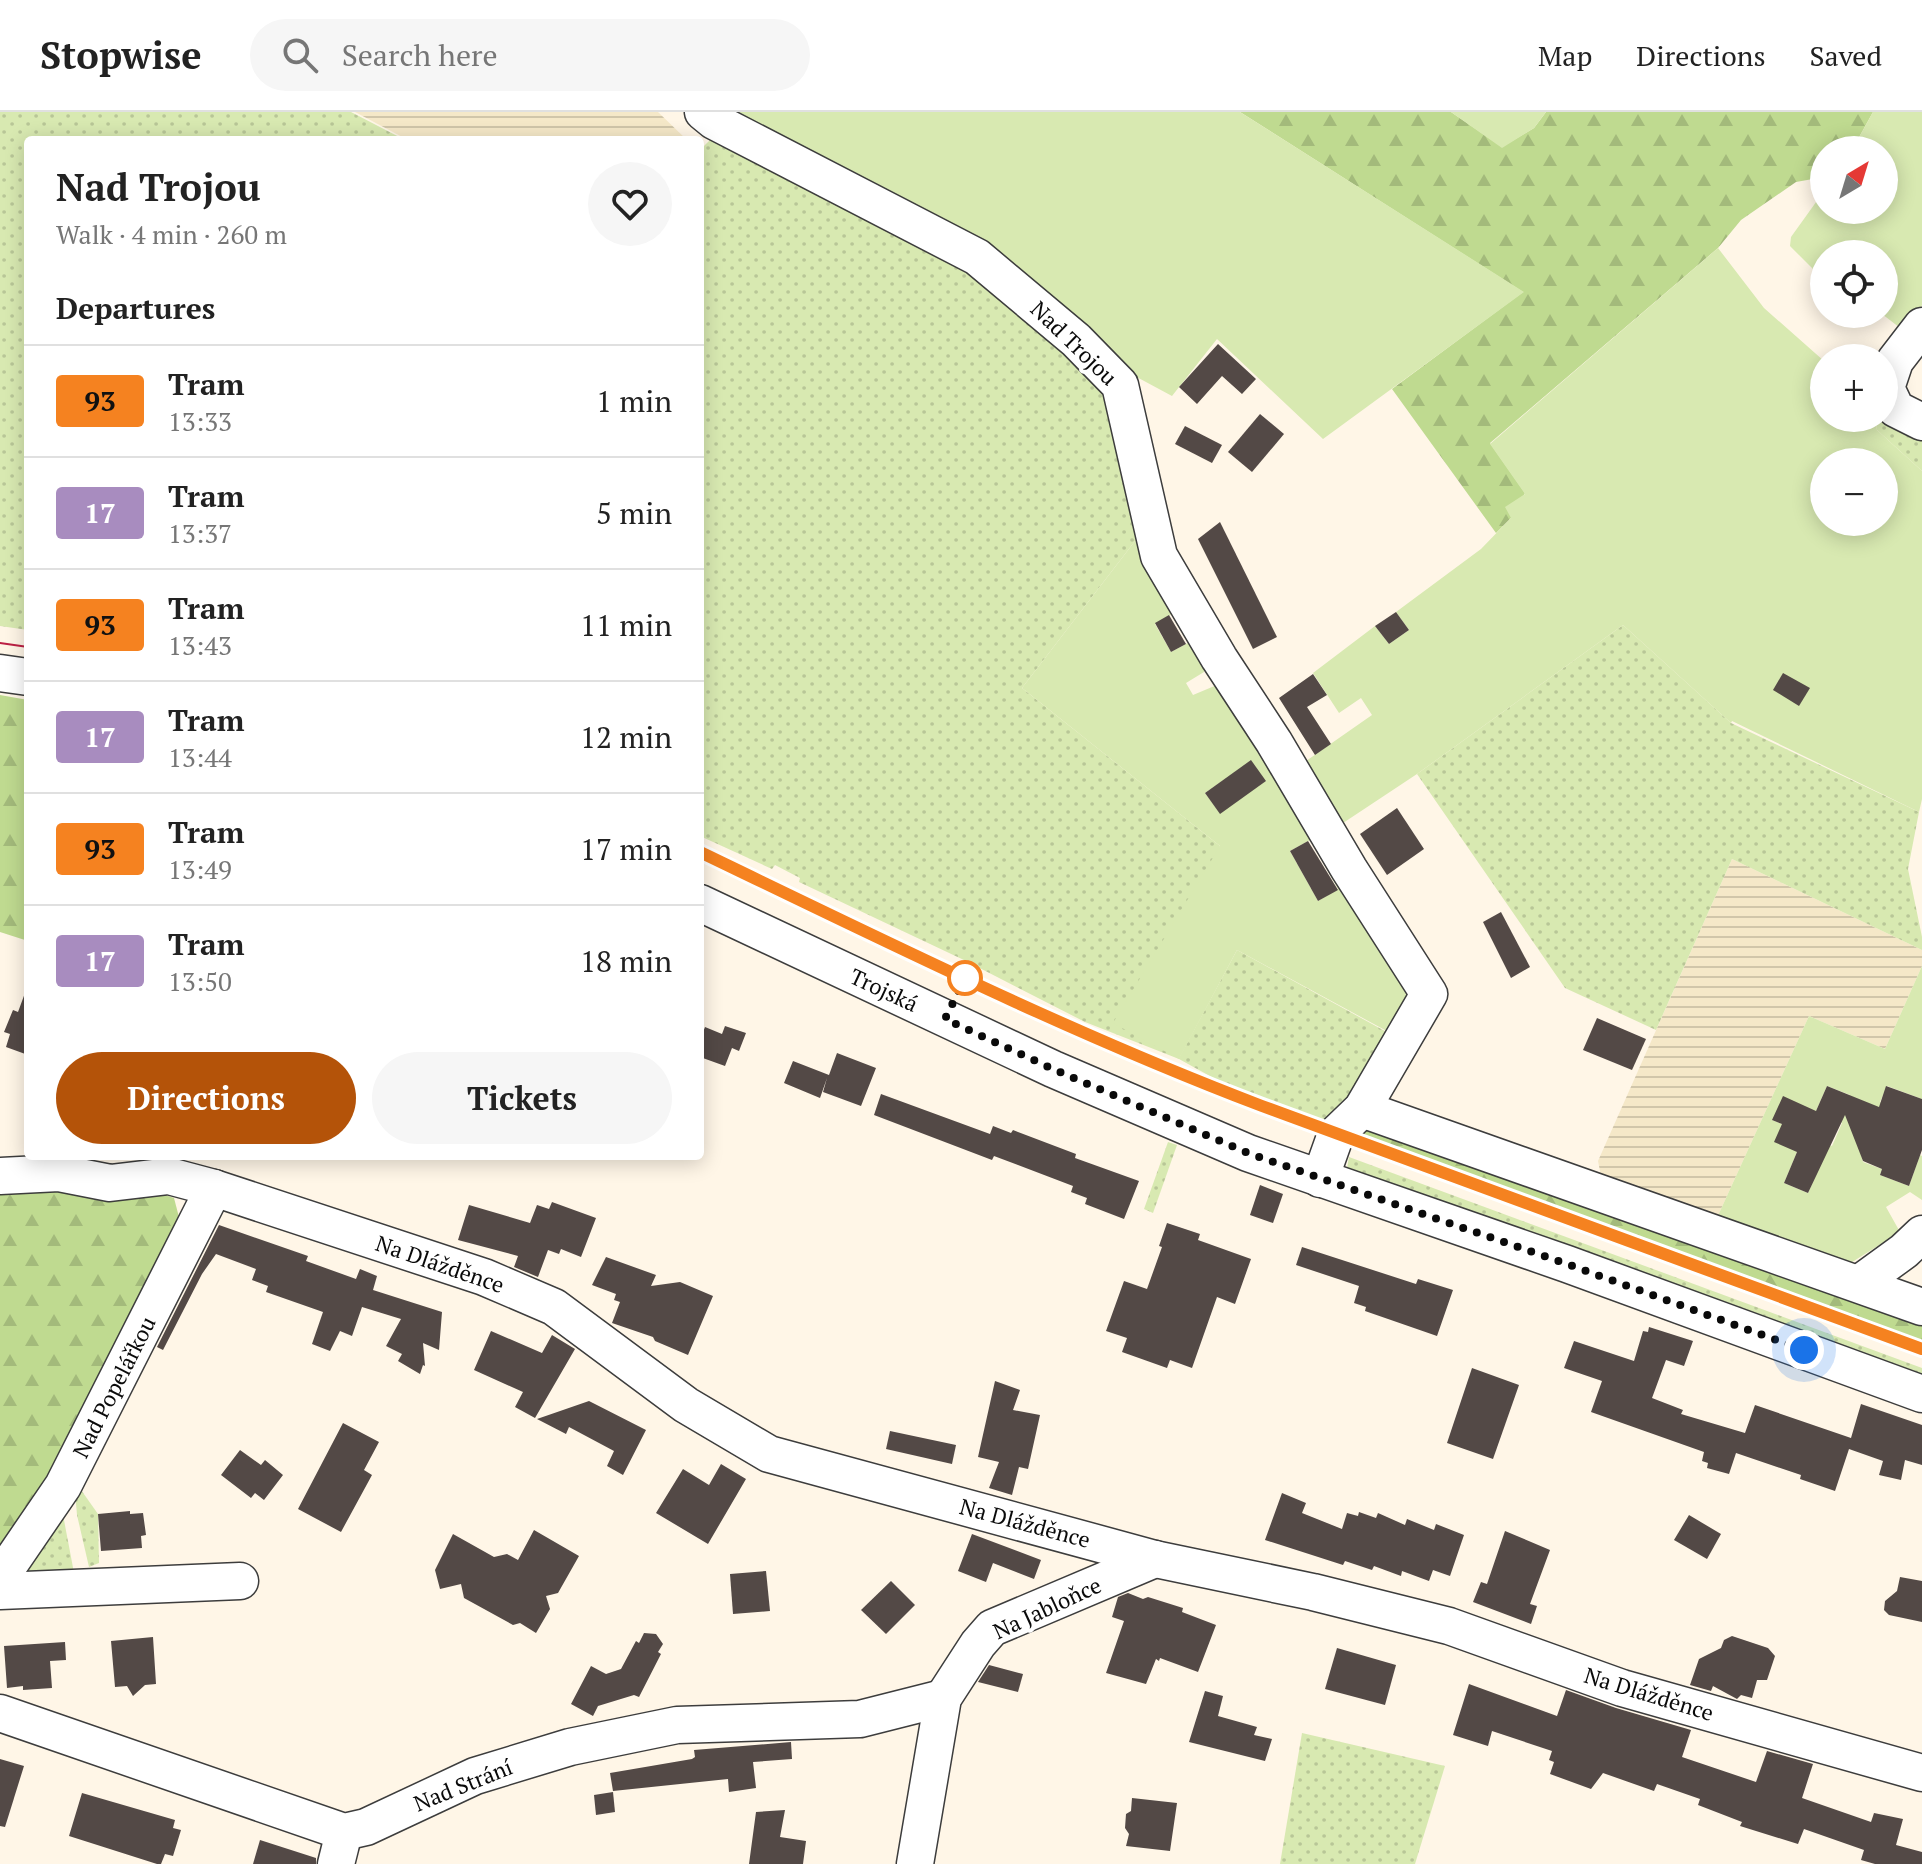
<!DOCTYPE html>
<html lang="en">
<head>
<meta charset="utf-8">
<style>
	:root { --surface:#fff; --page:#f6f6f6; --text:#222; --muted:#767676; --line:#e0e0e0; --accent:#b45309 }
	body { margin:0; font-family:"PT Serif",serif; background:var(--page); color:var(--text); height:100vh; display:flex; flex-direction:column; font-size:30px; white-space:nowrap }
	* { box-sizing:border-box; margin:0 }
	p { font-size:26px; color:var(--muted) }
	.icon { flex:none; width:44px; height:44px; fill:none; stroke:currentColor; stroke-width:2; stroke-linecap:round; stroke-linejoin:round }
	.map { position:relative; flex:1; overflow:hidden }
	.drawer { position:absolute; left:24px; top:24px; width:680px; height:1024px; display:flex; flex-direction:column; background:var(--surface); border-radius:8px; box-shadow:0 4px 20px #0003 }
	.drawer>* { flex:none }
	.badge { padding:0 16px; border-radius:6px; font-size:28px; line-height:52px }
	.needle { width:52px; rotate:38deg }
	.tools { position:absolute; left:1810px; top:24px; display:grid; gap:16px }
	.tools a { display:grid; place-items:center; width:88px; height:88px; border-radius:50%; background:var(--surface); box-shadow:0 4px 20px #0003; font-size:40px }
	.you { position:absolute; width:40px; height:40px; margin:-20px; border:6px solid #fff; border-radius:50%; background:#1a73e8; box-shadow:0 0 0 12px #1a73e833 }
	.map>.badge { position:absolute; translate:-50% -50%; box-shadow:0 0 0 4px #fff }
	h2 { padding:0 32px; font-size:30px; line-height:72px }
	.round { display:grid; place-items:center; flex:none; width:84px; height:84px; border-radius:42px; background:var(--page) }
	.head { display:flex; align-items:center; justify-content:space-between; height:136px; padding:0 32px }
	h1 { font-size:38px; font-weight:600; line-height:60px }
	.cta { display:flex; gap:16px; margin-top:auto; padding:16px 32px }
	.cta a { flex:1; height:92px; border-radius:48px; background:var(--accent); color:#fff; font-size:32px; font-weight:600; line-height:92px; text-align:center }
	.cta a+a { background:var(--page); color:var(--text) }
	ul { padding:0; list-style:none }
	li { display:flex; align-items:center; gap:24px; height:112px; padding:0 32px; border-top:2px solid var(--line) }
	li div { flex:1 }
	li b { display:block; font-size:30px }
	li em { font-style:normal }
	li .badge { min-width:88px; font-weight:700; text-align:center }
	header { display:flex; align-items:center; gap:48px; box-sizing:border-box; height:112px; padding:0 40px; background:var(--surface); border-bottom:2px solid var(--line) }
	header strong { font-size:38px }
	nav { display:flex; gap:44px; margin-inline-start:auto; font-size:28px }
	.search { width:560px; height:72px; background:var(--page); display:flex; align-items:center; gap:20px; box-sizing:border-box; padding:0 28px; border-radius:44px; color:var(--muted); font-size:30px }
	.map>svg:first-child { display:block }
	.farmland { fill:url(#farmland-rules) }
	.grass { fill:url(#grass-dots) }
	.forest { fill:url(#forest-firs) }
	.garden { fill:#d8e9b1; fill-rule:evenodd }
	.building { fill:#534946 }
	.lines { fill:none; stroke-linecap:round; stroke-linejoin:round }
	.minor-casing { stroke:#3d3d3d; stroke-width:39 }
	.minor { stroke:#fff; stroke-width:36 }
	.tram { stroke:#bc2044; stroke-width:2 }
	.line-casing { stroke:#fff; stroke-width:18 }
	.line { stroke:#f58220; stroke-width:12 }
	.walk { stroke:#0a0a0a; stroke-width:8; stroke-dasharray:0 14.4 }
	.stop-dot { fill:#fff; stroke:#f58220; stroke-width:4 }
	.labels { text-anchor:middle; stroke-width:8; stroke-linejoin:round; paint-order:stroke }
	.street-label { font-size:22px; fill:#0a0a0a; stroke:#fff }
</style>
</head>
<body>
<header>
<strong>Stopwise</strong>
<div class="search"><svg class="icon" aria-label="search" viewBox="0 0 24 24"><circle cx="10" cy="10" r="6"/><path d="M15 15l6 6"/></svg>Search here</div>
<nav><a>Map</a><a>Directions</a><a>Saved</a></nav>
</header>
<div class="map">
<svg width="1922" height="1752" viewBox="0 0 1922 1752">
	<defs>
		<pattern id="farmland-rules" width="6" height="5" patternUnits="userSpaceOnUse" patternTransform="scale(2)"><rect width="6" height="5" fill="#f5e8c8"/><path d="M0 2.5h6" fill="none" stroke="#d1c6aa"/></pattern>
		<pattern id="grass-dots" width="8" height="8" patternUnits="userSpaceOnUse" patternTransform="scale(2)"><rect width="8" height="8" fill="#d8e9b1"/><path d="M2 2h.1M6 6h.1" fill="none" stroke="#b8c697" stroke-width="1.8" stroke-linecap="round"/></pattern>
		<pattern id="forest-firs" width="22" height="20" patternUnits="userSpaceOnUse" patternTransform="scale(2)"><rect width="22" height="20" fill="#bfda90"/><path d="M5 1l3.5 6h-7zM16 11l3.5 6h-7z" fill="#a3ba7b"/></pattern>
	</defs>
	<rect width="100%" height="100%" fill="#fff6e7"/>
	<!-- farmland -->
	<g class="farmland">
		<polygon points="355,0 658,0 687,28 408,28"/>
		<polygon points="1732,747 1922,838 1922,854 1885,937 1809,904 1716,1108 1602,1069 1598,1049"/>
	</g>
	<!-- grass -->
	<g class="grass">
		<polygon points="0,0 351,0 405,28 28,28 28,518 0,514"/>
		<polygon points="718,20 973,151 1108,277 1157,458 1135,429 1022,576 1220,734 1179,946 1237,838 1394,924 1353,995 1330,1003 1319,1013 1257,990 1179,947 1085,910 966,849 799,770 800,766 775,753 772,757 700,724 700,38"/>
		<polygon points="1875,306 1884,306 1922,317 1922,359 1877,318"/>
		<polygon points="1623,513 1731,611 1919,700 1908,757 1922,825 1922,838 1732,747 1656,918 1565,876 1417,662"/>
		<polygon points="1168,1030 1177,1033 1153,1101 1144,1097"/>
		<polygon points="1349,1045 1922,1256 1922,1270 1350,1064 1347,1056"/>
		<polygon points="74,1368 98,1402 99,1451 89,1455 77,1403"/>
		<polygon points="61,1392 74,1461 28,1469 24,1455"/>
		<polygon points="1302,1621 1445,1654 1415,1752 1280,1752"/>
	</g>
	<!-- forest -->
	<g class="forest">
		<polygon points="1240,0 1451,0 1502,35 1534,16 1546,0 1873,0 1852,38 1824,38 1824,65 1796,70 1741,108 1718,136 1490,331 1525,381 1511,406 1496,421 1392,277 1523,180"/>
		<polygon points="0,583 28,588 28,829 0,820"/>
		<polygon points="1365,1016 1922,1206 1922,1229 1358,1024"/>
		<polygon points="129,1071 174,1086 180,1109 32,1405 0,1448 0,1074"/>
	</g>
	<!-- garden -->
	<g class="garden">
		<polygon points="726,0 1240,0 1524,180 1323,327 1217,227 1172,284 1105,248"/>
		<polygon points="1451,0 1546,0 1534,16 1502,36"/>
		<polygon points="1873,0 1922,0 1922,193 1908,222 1882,202 1884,202 1884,142 1824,142 1824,168 1790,134 1791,125 1824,79 1824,98 1884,98 1884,38 1852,38"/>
		<path d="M1718 136 1764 196 1824 249V306H1875L1877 318 1922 359V687L1919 700 1732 609 1731 611 1623 513 1417 662 1334 717 1296 656 1372 603 1361 586 1339 601 1313 561 1375 514 1389 532 1409 518 1396 500 1481 437 1511 406 1505 395 1525 382 1490 332ZM1824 350H1884V410H1824Z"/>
		<path d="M1135 429 1157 458 1204 556V560L1186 571 1193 583 1224 570 1419 879 1396 924 1237 838 1179 947 1113 911 1220 734 1022 576ZM1172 502 1188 531 1171 540 1155 512ZM1251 649 1220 701 1205 681ZM1310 728 1338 777 1318 789 1290 739Z"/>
		<path d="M1922 854V987L1887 974 1880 990 1922 1006 1861 1042 1863 1050 1882 1057 1880 1063 1909 1074 1920 1043 1922 1044V1088L1910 1080 1886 1095 1900 1120 1841 1157 1716 1108 1809 904 1885 937ZM1827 974 1850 983 1839 1009 1842 1011 1832 1034 1829 1033 1808 1081 1784 1071 1797 1040 1782 1012 1772 1008 1816 999Z"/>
	</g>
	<!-- building -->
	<g class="building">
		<polygon points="1218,232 1256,267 1242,282 1222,264 1197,292 1179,275"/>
		<polygon points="1260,302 1284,322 1252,360 1228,340"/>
		<polygon points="1185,314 1222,333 1212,351 1175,332"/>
		<polygon points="1220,410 1277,525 1253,537 1198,427"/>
		<polygon points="1396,500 1409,518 1389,532 1375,514"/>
		<polygon points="1169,503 1186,532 1171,540 1155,511"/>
		<polygon points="1783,561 1810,576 1799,594 1773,578"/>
		<polygon points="1313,562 1327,583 1307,595 1331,632 1315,643 1279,586"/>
		<polygon points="1251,648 1266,669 1220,702 1205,681"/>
		<polygon points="1397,696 1424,737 1387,763 1360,722"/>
		<polygon points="1308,729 1338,778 1318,789 1290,739"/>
		<polygon points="1501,800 1530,855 1511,866 1483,810"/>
		<polygon points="25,881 28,881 28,943 6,935 10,922 4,920 13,898 18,900"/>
		<polygon points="1597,906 1646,927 1632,958 1583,938"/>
		<polygon points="725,914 746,921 739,939 732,936 725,954 700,945 700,928 705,915 722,922"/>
		<polygon points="837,941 876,956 861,994 823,980 827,966 820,986 784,971 793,949 829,963"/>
		<polygon points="1827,974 1879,995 1886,974 1922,987 1922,1038 1909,1074 1880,1063 1882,1057 1863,1049 1845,1003 1808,1081 1784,1071 1797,1040 1774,1030 1782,1012 1772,1008 1783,984 1816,999"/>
		<polygon points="881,982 990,1022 993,1014 1011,1021 1013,1018 1076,1042 1075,1046 1139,1069 1124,1107 1085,1092 1087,1086 1071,1080 1073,1074 994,1044 992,1048 874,1003"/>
		<polygon points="1260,1073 1283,1082 1273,1111 1250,1103"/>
		<polygon points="552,1090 596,1106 581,1145 561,1137 559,1142 548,1138 538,1165 514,1155 518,1144 458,1128 469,1093 530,1111 537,1093 549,1097"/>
		<polygon points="1167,1111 1200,1122 1198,1128 1251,1147 1235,1192 1217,1185 1192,1256 1170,1248 1167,1256 1122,1240 1127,1226 1106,1219 1124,1169 1147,1177 1162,1135 1159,1134"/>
		<polygon points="219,1113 308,1144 306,1149 356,1167 360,1157 377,1164 373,1178 442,1200 439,1238 423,1231 425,1254 423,1253 420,1262 398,1249 402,1242 386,1234 401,1207 362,1195 352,1224 340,1219 330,1239 312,1232 323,1200 266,1180 268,1174 252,1168 256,1157 216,1142 202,1162 163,1238 157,1235"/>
		<polygon points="1302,1135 1416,1172 1418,1167 1453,1178 1437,1224 1365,1199 1366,1195 1354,1191 1359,1174 1296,1153"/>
		<polygon points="606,1145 656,1163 651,1174 680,1170 713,1184 688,1243 655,1229 653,1225 612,1211 620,1190 614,1188 616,1182 592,1173"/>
		<polygon points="1649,1215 1693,1229 1684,1254 1666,1248 1652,1286 1683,1298 1681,1302 1745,1321 1755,1293 1851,1326 1861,1292 1922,1313 1922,1353 1905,1348 1901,1368 1879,1363 1883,1349 1849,1337 1835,1379 1800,1367 1801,1363 1736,1341 1729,1362 1707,1356 1708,1351 1702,1349 1704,1340 1591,1300 1602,1269 1564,1256 1574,1229 1634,1249 1643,1219 1648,1220"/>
		<polygon points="491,1219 542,1241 552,1223 575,1237 535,1306 515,1295 523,1280 474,1258"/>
		<polygon points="1472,1256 1519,1273 1493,1347 1447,1331"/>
		<polygon points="995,1269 1020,1278 1013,1298 1040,1303 1028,1357 1019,1355 1012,1383 989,1376 999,1350 978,1345"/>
		<polygon points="589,1289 646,1318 623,1363 607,1354 614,1339 569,1315 566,1322 537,1307"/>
		<polygon points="343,1311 379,1330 364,1358 372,1363 341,1420 298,1397"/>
		<polygon points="890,1319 956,1333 952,1352 886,1337"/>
		<polygon points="240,1338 261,1353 265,1348 283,1363 264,1388 255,1381 251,1386 221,1363"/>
		<polygon points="721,1352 746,1367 708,1432 656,1401 683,1357 709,1373"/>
		<polygon points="1282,1381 1306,1391 1302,1401 1342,1417 1347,1401 1358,1404 1359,1400 1376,1406 1378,1401 1405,1413 1407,1407 1434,1418 1436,1412 1464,1423 1450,1464 1433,1458 1429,1469 1402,1459 1401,1464 1374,1454 1372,1458 1345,1449 1343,1453 1265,1428"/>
		<polygon points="130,1399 130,1402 143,1401 146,1423 141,1424 142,1436 101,1439 98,1402"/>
		<polygon points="1689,1403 1721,1422 1707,1447 1674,1428"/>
		<polygon points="534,1418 579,1444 558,1481 546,1484 550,1497 536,1521 520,1511 513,1513 464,1486 461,1472 440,1477 435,1458 453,1422 494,1445 507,1442 518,1448"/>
		<polygon points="1505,1419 1550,1438 1530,1492 1537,1494 1531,1512 1473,1490 1481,1470 1487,1472"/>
		<polygon points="972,1422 1041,1448 1034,1467 993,1451 986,1470 958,1459"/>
		<polygon points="766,1459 770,1499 733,1502 730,1462"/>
		<polygon points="1900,1465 1922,1469 1922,1510 1889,1503 1884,1498 1885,1489 1897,1479"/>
		<polygon points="891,1469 915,1493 886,1522 861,1498"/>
		<polygon points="1128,1481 1143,1487 1148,1485 1183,1496 1182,1500 1216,1513 1198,1560 1160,1546 1159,1549 1156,1547 1146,1572 1106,1561 1124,1509 1112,1505 1118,1485"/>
		<polygon points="644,1521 656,1522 663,1532 658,1540 661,1542 639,1585 634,1583 598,1594 593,1604 571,1592 591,1554 606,1562 621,1557 636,1529 639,1531"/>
		<polygon points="1732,1524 1768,1536 1775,1544 1767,1568 1757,1568 1752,1586 1741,1583 1737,1587 1713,1574 1711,1579 1690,1573 1699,1547 1721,1536 1724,1528"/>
		<polygon points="153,1525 156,1572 145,1573 133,1584 127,1574 115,1575 111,1529"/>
		<polygon points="65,1530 66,1548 50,1549 52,1576 23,1578 23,1574 7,1576 4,1534"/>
		<polygon points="1337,1536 1396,1553 1385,1593 1325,1577"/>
		<polygon points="989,1553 1023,1562 1018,1580 978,1570"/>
		<polygon points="1469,1572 1557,1604 1566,1578 1616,1596 1691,1618 1682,1645 1756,1670 1767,1639 1813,1652 1802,1686 1871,1710 1874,1701 1903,1707 1896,1733 1922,1740 1922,1752 1875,1752 1861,1748 1864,1738 1804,1717 1798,1732 1740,1714 1742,1710 1698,1693 1700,1687 1657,1672 1654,1679 1603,1661 1591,1677 1550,1662 1554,1650 1549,1648 1552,1639 1492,1619 1488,1634 1453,1623"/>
		<polygon points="1205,1579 1223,1584 1218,1604 1257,1615 1254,1623 1272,1627 1265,1649 1189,1630"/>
		<polygon points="791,1630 792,1647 753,1650 756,1676 729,1680 728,1667 613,1679 610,1661 692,1647 695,1645 694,1638"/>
		<polygon points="0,1647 24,1654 5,1715 0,1714"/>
		<polygon points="613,1680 615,1700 596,1703 594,1683"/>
		<polygon points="82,1681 175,1708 173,1716 181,1718 173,1744 165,1742 161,1752 157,1752 69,1724"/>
		<polygon points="1132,1686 1177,1691 1170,1739 1126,1734 1129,1722 1125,1716 1126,1702 1131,1699"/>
		<polygon points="785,1698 780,1725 806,1729 803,1752 749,1752 756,1700"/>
		<polygon points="260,1728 316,1746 316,1752 253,1752"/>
	</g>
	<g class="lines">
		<defs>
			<g id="minor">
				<polyline points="703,0 714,9 977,145 1076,228 1120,273 1159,444 1219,546 1274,630 1349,757 1429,882 1362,997 1336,1022 1320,1067"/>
				<polyline points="1922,214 1895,249 1886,276 1896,297 1922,310"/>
				<polyline points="0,561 28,565"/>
				<polyline points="700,791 1053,957 1248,1041 1567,1152 1922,1282"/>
				<polyline points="1362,997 1922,1195"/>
				<polyline points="0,1064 59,1061 110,1071 169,1064 214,1076 484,1165 554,1195 686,1293 769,1342 1155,1447 1313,1480 1449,1514 1622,1576 1922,1661"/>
				<polyline points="1860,1171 1904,1139 1922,1122"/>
				<polyline points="0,1466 63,1374 214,1076"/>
				<polyline points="0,1479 240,1469"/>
				<polyline points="0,1601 344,1720 366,1715 475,1664 570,1635 677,1613 860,1607 943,1586"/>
				<polyline points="336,1752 344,1720"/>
				<polyline points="915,1752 943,1586 978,1532 992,1516 1155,1447"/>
			</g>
		</defs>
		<!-- minor casing -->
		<use href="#minor" class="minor-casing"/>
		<!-- minor -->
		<use href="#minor" class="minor"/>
		<!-- tram -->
		<g class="tram">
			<polyline points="0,531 28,535"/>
			<polyline points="700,740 1137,945 1262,994 1922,1237"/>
		</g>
	</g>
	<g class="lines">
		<defs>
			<path id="line" d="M700 740C885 829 1070 921 1262 994L1922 1237"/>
		</defs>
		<!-- line casing -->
		<use href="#line" class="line-casing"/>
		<!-- line -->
		<use href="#line" class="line"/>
		<!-- walk -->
		<polyline class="walk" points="965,866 945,907 1053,957 1248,1041 1567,1152 1804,1238"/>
	</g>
	<!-- markers -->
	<circle class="stop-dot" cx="965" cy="866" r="16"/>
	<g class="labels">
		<!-- street labels -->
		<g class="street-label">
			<text transform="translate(1074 231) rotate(44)" y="8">Nad Trojou</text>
			<text transform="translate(884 878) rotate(25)" y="8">Trojská</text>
			<text transform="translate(440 1152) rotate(19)" y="8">Na Dlážděnce</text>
			<text transform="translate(114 1275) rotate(-63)" y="8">Nad Popelářkou</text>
			<text transform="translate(1025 1411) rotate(15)" y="8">Na Dlážděnce</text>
			<text transform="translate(1047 1496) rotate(-25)" y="8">Na Jabloňce</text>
			<text transform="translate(1649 1582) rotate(17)" y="8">Na Dlážděnce</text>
			<text transform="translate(463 1673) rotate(-22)" y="8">Nad Strání</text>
		</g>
	</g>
</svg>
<div class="tools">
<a><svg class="needle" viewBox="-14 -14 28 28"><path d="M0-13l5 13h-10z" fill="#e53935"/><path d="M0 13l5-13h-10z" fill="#767676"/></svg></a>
<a><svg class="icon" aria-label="locate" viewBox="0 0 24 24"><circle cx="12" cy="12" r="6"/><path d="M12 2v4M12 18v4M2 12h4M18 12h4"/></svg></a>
<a>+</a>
<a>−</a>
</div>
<div class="you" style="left:1804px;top:1238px"></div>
<section class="drawer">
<div class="head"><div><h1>Nad Trojou</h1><p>Walk · 4 min · 260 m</p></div><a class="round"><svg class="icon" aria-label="heart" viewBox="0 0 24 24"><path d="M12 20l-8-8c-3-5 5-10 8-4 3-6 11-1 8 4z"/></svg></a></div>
<h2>Departures</h2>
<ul>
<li><span class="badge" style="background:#f58220;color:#111">93</span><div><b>Tram</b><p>13:33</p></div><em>1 min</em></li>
<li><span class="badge" style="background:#a88cbf;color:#fff">17</span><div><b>Tram</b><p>13:37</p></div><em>5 min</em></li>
<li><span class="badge" style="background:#f58220;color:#111">93</span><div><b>Tram</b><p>13:43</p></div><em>11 min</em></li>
<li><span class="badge" style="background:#a88cbf;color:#fff">17</span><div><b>Tram</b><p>13:44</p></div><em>12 min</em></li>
<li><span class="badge" style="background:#f58220;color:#111">93</span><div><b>Tram</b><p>13:49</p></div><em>17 min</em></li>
<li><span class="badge" style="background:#a88cbf;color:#fff">17</span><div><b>Tram</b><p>13:50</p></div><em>18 min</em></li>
</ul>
<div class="cta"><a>Directions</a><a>Tickets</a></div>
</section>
</div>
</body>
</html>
